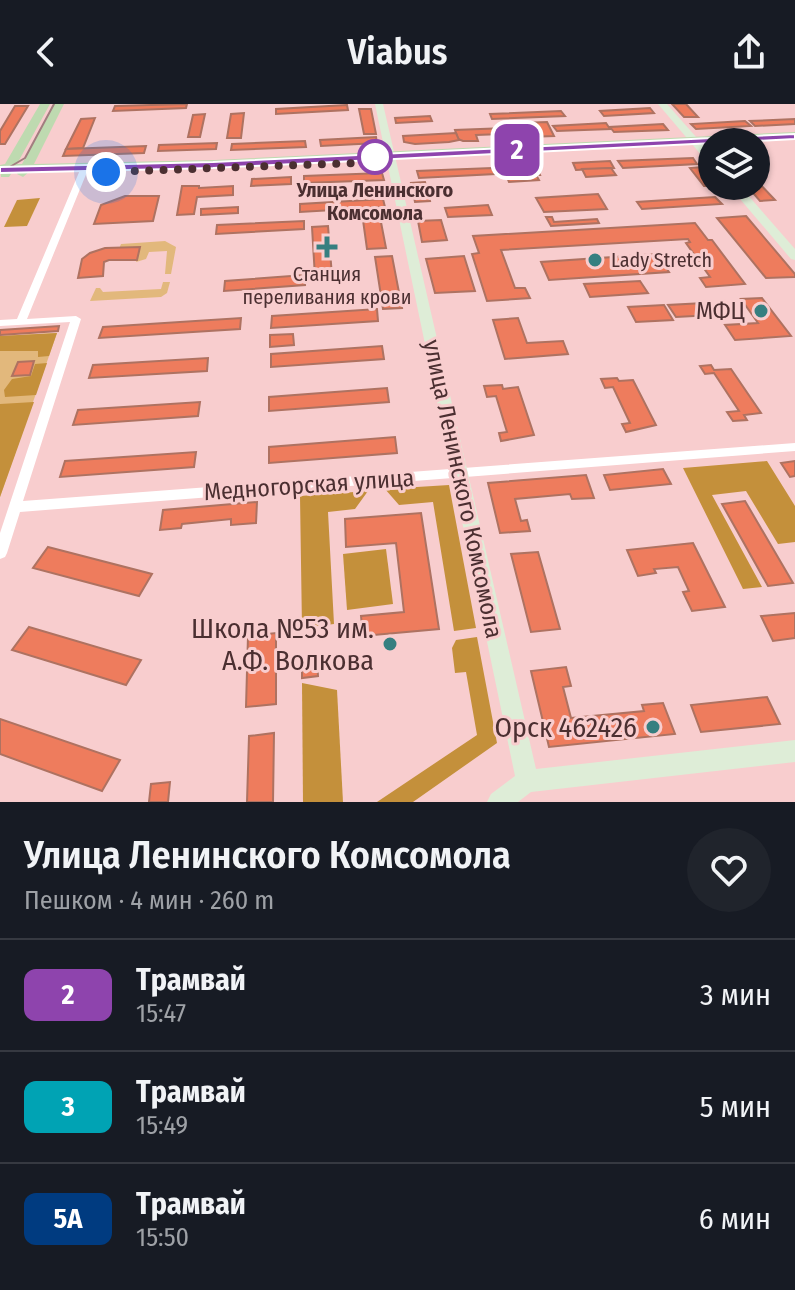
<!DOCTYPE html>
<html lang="ru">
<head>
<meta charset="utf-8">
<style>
	:root { --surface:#171b24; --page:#20242c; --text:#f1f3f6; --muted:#9ea1a6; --line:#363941 }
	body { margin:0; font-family:"Fira Sans Condensed",sans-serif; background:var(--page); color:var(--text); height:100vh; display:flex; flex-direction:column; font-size:30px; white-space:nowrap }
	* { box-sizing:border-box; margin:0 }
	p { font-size:26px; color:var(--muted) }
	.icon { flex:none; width:44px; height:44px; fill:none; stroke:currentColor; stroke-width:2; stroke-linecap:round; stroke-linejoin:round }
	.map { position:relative; height:698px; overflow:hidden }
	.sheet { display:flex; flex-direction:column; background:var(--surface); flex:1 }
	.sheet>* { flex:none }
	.badge { padding:0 16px; border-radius:12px; font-size:28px; line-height:52px }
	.buttons { position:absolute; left:698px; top:24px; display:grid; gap:16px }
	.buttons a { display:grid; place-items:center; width:72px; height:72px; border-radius:50%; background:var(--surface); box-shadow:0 2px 6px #0004; font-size:40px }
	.you { position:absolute; width:40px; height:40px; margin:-20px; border:6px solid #fff; border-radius:50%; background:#1a73e8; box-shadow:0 0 0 12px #1a73e833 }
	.map>.badge { position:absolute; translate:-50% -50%; box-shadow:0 0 0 4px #fff }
	.round { display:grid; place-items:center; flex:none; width:84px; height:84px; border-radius:42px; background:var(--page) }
	.summary { display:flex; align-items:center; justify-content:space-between; height:136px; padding:0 24px }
	h1 { font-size:38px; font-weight:600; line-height:60px }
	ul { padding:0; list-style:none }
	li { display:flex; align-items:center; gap:24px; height:112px; padding:0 24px; border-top:2px solid var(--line) }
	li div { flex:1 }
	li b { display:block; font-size:30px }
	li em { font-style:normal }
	li .badge { min-width:88px; font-weight:700; text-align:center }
	header { display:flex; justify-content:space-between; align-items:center; height:104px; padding:0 24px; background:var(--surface); font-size:36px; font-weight:600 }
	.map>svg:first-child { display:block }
	.green { fill:#e2b87c }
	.forest { fill:#c4903b }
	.building { fill:#ee7c5d; stroke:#ae7261; stroke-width:2 }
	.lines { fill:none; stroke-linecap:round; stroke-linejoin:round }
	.street { fill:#fff; fill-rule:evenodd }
	.secondary { fill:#deedd7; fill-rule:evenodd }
	.primary { fill:#bedab0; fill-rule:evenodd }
	.tram { stroke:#a27e80; stroke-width:2 }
	.line { fill:#8e44ad; stroke:#fff; stroke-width:2 }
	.walk { stroke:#4b2f31; stroke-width:8; stroke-dasharray:0 14.4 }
	.stop-dot { fill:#fff; stroke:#8e44ad; stroke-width:4 }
	.poi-dot { fill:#367f80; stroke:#f8cdce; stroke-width:3 }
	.labels { text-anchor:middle; stroke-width:6; stroke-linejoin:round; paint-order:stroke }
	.far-stop-label { font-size:20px; font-weight:bold; fill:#4b2f31; stroke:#f8cdce }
	.far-poi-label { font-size:20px; fill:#4b2f31; stroke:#f8cdce; text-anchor:start }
	.poi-label { font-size:24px; fill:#4b2f31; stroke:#f8cdce; text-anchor:end }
	.street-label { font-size:24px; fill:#4b2f31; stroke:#f8cdce }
	.near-poi-label { font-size:28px; fill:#4b2f31; stroke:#f8cdce; text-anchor:end }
</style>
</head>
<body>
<header><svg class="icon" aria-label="back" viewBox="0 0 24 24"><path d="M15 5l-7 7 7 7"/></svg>Viabus<svg class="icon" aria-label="share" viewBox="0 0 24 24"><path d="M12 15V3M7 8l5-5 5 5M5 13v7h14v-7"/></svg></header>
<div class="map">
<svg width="795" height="698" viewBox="0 0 795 698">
	<rect width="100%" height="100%" fill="#f8cdce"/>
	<!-- green -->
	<g class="green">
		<polygon points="165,137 176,143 171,170 165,170 167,147 149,148 146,155 136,158 140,143 119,145 121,140"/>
		<polygon points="163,178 170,178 167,189 161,193 90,197 96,184 100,184 103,188 161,185"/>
		<polygon points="57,229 0,393 0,232"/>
	</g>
	<!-- forest -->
	<g class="forest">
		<polygon points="40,94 27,122 4,123 17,96"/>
		<polygon points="57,229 49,252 38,253 38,247 0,247 0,232"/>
		<polygon points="47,259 36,291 5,293 4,286 12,275 31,272 35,260"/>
		<polygon points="34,298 0,393 0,300"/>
		<polygon points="767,357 795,402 795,438 778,440 746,387 712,391 762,483 743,485 683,364"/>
		<polygon points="449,381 476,524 454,527 433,398 399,401 385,385"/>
		<polygon points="368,387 355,405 328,408 334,520 302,524 300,392"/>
		<polygon points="386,445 393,500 347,506 343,450"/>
		<polygon points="477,533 497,639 413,698 377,698 477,631 466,568 455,569 452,544 456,536"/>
		<polygon points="302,579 337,586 343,698 303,698"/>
	</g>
	<!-- building -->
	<g class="building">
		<polygon points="187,0 186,4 113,7 115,2"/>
		<polygon points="672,0 686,0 698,13 684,13"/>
		<polygon points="347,1 348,6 276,10 276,5"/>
		<polygon points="15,2 28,2 5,40 0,40 0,27"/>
		<polygon points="650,4 654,9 604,12 600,7"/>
		<polygon points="359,5 371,5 376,30 364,30"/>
		<polygon points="561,7 565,12 492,15 490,10"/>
		<polygon points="244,9 241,34 227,34 231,10"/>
		<polygon points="205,10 200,33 188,33 193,11"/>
		<polygon points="430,12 432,17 396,19 395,14"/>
		<polygon points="95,14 83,44 66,45 81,15"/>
		<polygon points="795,15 795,20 755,22 750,17"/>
		<polygon points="745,17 751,22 696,25 691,20"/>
		<polygon points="547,18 554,32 527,33 520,19"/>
		<polygon points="606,19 610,25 557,27 553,22"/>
		<polygon points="663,20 668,26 614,28 610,23"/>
		<polygon points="507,24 518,25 521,33 505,35 502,30 476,31 478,37 463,37 458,35 455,26"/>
		<polygon points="456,29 459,36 449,38 415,40 404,38 403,32"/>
		<polygon points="376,33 377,39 321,42 320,36"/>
		<polygon points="305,37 306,43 231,46 232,40"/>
		<polygon points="217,39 216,45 158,47 159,41"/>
		<polygon points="146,42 144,49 63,52 66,45"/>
		<polygon points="693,54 697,60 623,64 618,57"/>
		<polygon points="610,57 614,64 576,66 573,59"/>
		<polygon points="536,62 540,71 506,71 502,63"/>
		<polygon points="703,63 712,74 712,82 704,82 690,64"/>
		<polygon points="492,64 495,70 419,74 417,67"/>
		<polygon points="611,64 616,71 586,73 582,65"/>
		<polygon points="382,69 384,76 304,79 304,72"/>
		<polygon points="535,69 539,76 509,78 506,71"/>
		<polygon points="291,73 291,80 251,82 252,75"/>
		<polygon points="756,76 775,96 760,97 747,82 756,82"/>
		<polygon points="425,78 430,97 415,98 411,79"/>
		<polygon points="182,82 199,82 199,84 233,82 233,91 197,93 194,110 177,111"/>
		<polygon points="598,90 607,105 544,108 536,94"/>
		<polygon points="125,92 159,92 153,117 94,120 101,101"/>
		<polygon points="715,93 722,100 642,105 637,98"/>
		<polygon points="383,95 385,103 300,108 300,100"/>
		<polygon points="488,101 492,111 448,113 445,104"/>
		<polygon points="238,103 238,109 201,111 201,105"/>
		<polygon points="379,108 386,144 367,145 362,109"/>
		<polygon points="746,112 795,170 795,173 766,174 717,114"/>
		<polygon points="546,113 552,113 554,118 597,115 599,119 551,122"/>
		<polygon points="441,116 447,136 422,138 418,117"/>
		<polygon points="304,117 304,125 216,130 217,121"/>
		<polygon points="695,119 708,136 712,136 745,180 706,183 700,174 710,173 686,139 690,138 688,135 501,146 515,184 525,184 530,194 487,197 472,150 479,149 473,132"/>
		<polygon points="328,122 332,172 315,173 312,123"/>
		<polygon points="140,143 137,156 109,156 104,158 103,172 78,174 82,155 90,149 105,144"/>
		<polygon points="657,150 669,168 549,176 541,158"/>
		<polygon points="392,152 402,204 383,205 375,153"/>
		<polygon points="464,152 475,187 435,189 426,155"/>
		<polygon points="304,171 305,181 224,187 225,177"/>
		<polygon points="640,177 648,189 590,193 584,180"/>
		<polygon points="762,194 791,232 735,236 725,221 758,219 741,195"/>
		<polygon points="704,199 712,211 676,213 668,201"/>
		<polygon points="664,201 673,216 636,218 628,203"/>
		<polygon points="377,205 378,217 271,224 272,212"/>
		<polygon points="241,214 240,225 99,234 103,223"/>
		<polygon points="518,214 527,239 563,237 568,250 505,255 493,216"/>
		<polygon points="59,222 58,227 0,231 0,226"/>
		<polygon points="293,230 294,241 270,243 270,231"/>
		<polygon points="382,242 384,255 271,263 271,250"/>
		<polygon points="208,254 207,267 89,274 93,261"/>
		<polygon points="34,257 30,271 12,272 18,258"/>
		<polygon points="711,261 714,266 731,265 761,309 744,311 747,316 733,317 727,308 739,307 714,269 705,270 700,262"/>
		<polygon points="617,274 619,277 633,276 656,321 626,328 622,320 630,319 613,283 605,284 601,275"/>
		<polygon points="502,281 503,285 518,283 534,331 501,337 499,329 507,328 496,292 487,293 484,282"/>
		<polygon points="387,284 389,298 269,307 269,293"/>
		<polygon points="200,298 198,312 73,321 78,306"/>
		<polygon points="395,333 397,349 269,359 269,343"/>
		<polygon points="196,348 194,363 60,373 65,357"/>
		<polygon points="795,357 795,372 790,373 781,359"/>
		<polygon points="663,365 671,380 610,386 604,371"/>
		<polygon points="586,371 594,394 572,395 570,390 515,395 521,417 527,416 530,427 500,429 488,379"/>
		<polygon points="745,397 793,479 768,482 722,400"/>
		<polygon points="257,398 256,419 231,421 231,415 182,420 181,424 160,426 163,406"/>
		<polygon points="421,409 439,525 363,532 361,512 404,508 396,439 346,443 345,415"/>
		<polygon points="693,439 725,503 692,507 683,488 689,487 678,463 654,465 656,469 638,472 627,446"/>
		<polygon points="48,443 152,470 139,492 33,464"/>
		<polygon points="538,448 560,525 531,528 511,450"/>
		<polygon points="795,509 795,534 773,537 761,512"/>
		<polygon points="29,523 141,556 126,581 12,546"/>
		<polygon points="276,529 276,600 246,603 248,532"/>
		<polygon points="317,554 318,572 302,574 302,556"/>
		<polygon points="566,563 571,582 563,583 571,614 644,607 642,601 663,599 675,630 549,643 531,567"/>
		<polygon points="767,593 780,620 701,628 691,601"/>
		<polygon points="0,615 120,656 102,687 0,650"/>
		<polygon points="274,629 273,698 247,698 249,632"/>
		<polygon points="170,678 168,698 149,698 151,680"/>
	</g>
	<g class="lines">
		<!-- street -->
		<polygon class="street" points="80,66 87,68 27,215 76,212 81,215 23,397 795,339 795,347 20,408 7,449 5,453 0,455 0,429 70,218 0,222 0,216 17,215"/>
		<!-- secondary -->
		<g class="secondary">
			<polygon points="375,0 383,0 536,665 795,636 795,658 531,688 518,698 487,698 491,690 515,672"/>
			<polygon points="658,0 667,0 712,51 712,60 708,59"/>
			<polygon points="729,82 740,82 795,145 795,156 791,155"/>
		</g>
		<!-- primary -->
		<polygon class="primary" points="40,0 50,0 17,60 22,60 54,0 64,0 34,60 215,56 795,28 795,34 215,62 30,67 23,73 17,70 19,67 13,67 9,73 1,73 0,61 5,60"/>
		<!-- tram -->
		<g class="tram">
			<polyline points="8,64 25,54 54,0"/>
			<polyline points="0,66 213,61 795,33"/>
		</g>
	</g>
	<!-- line -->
	<polygon class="line" points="795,30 795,35 213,64 0,69 0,63 213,58"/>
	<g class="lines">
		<!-- walk -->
		<polyline class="walk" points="106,68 383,58 375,53"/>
	</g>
	<!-- markers -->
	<circle class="stop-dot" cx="375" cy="53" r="16"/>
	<g class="poi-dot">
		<path d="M323 131h8v8h8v8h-8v8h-8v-8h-8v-8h8z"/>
		<circle cx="595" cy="156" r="8"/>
		<circle cx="761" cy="207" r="8"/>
		<circle cx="390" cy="540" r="8"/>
		<circle cx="653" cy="623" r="8"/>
	</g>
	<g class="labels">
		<!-- far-stop labels -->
		<g class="far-stop-label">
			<text x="375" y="93">Улица Ленинского<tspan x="375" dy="23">Комсомола</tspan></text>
		</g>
		<!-- far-poi labels -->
		<g class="far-poi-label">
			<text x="611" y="163">Lady Stretch</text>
			<text x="327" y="177" text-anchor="middle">Станция<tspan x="327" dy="23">переливания крови</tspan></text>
		</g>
		<!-- poi labels -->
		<g class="poi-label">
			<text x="745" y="215">МФЦ</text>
		</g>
		<!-- street labels -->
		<g class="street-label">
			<text transform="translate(309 381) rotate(-4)" y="8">Медногорская улица</text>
			<text transform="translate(463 385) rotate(78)" y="8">улица Ленинского Комсомола</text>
		</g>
		<!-- near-poi labels -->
		<g class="near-poi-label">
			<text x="374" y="534">Школа №53 им.<tspan x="374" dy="32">А.Ф. Волкова</tspan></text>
			<text x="637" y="633">Орск 462426</text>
		</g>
	</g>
</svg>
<div class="buttons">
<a><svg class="icon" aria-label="layers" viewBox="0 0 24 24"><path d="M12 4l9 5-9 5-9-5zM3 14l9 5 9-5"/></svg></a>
</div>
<div class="you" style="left:106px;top:68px"></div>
<b class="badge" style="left:517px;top:46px;background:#8e44ad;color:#fff">2</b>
</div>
<section class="sheet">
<div class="summary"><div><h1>Улица Ленинского Комсомола</h1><p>Пешком · 4 мин · 260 m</p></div><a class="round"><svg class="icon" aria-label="heart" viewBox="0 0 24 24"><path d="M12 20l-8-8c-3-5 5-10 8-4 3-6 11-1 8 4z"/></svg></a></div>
<ul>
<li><span class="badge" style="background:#8e44ad;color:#fff">2</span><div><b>Трамвай</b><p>15:47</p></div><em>3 мин</em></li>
<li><span class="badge" style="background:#00a3b4;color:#fff">3</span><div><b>Трамвай</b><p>15:49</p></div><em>5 мин</em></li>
<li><span class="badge" style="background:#003b80;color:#fff">5А</span><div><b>Трамвай</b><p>15:50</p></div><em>6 мин</em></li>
</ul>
</section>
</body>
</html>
